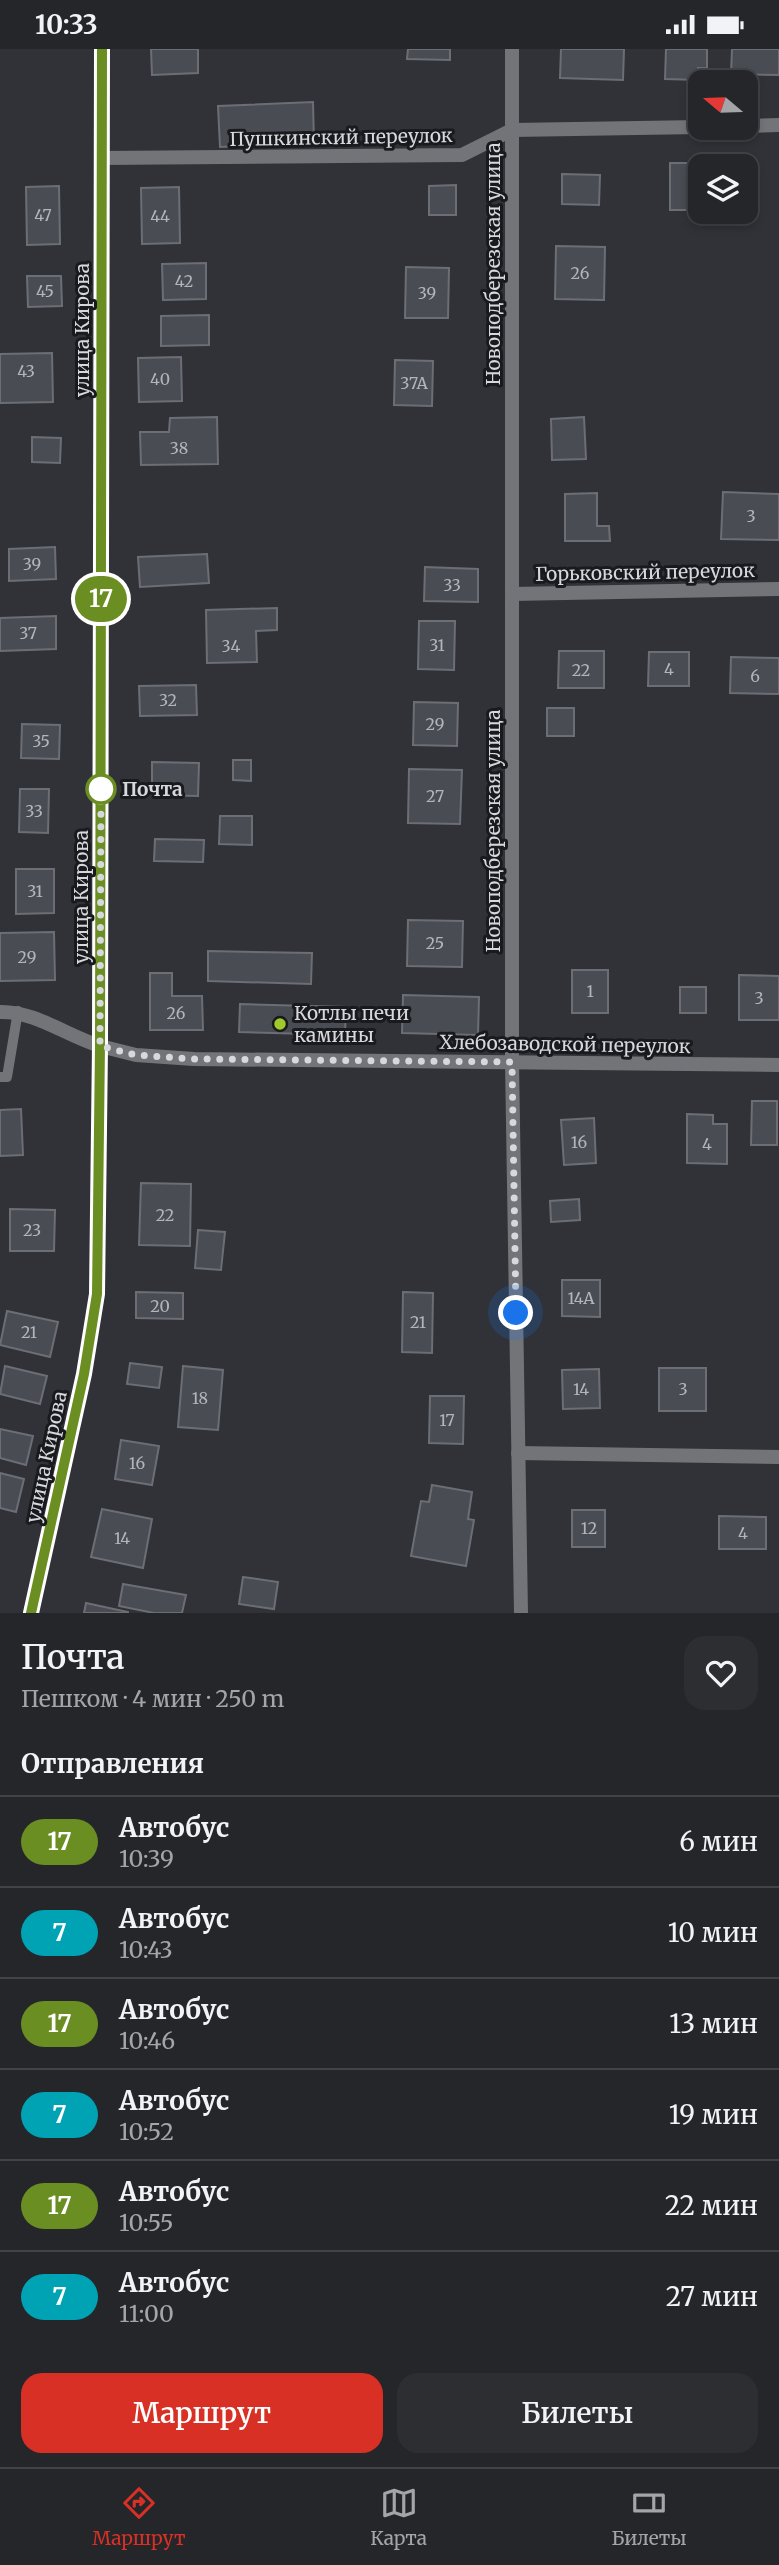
<!DOCTYPE html>
<html lang="ru">
<head>
<meta charset="utf-8">
<style>
	:root { --surface:#24262a; --page:#2c2e32; --text:#f1f3f6; --muted:#a3a5a8; --line:#414347; --accent:#d93025 }
	body { margin:0; font-family:Merriweather,serif; background:var(--page); color:var(--text); height:100vh; display:flex; flex-direction:column; font-size:26px; white-space:nowrap }
	* { box-sizing:border-box; margin:0 }
	p { font-size:23px; color:var(--muted) }
	.icon { flex:none; width:38px; height:38px; fill:none; stroke:currentColor; stroke-width:2; stroke-linecap:round; stroke-linejoin:round }
	.map { position:relative; height:1564px; overflow:hidden }
	.panel { display:flex; flex-direction:column; background:var(--surface); flex:1 }
	.panel>* { flex:none }
	.badge { padding:0 14px; border-radius:23px; font-size:24px; line-height:46px }
	.needle { width:46px; rotate:289deg }
	.buttons { position:absolute; left:688px; top:21px; display:grid; gap:14px }
	.buttons a { display:grid; place-items:center; width:70px; height:70px; border-radius:14px; background:var(--surface); box-shadow:0 4px 10px #0003,0 0 0 2px var(--line); font-size:35px }
	.you { position:absolute; width:35px; height:35px; margin:-18px; border:5px solid #fff; border-radius:50%; background:#1a73e8; box-shadow:0 0 0 10px #1a73e833 }
	.map>.badge { position:absolute; translate:-50% -50%; box-shadow:0 0 0 4px #fff }
	h2 { padding:0 21px; font-size:26px; line-height:63px }
	.round { display:grid; place-items:center; flex:none; width:74px; height:74px; border-radius:21px; background:var(--page) }
	.overview { display:flex; align-items:center; justify-content:space-between; height:119px; padding:0 21px }
	h1 { font-size:33px; font-weight:600; line-height:52px }
	.button { display:flex; gap:14px; margin-top:auto; padding:14px 21px }
	.button a { flex:1; height:80px; border-radius:21px; background:var(--accent); color:#fff; font-size:28px; font-weight:600; line-height:80px; text-align:center }
	.button a+a { background:var(--page); color:var(--text) }
	ul { padding:0; list-style:none }
	li { display:flex; align-items:center; gap:21px; height:91px; padding:0 21px; border-top:2px solid var(--line) }
	li div { flex:1 }
	li b { display:block; font-size:26px }
	li em { font-style:normal }
	li .badge { min-width:77px; font-weight:700; text-align:center }
	.status { display:flex; justify-content:space-between; align-items:center; height:49px; padding:0 35px; background:var(--surface); direction:ltr }
	.status svg { height:19px; fill:currentColor }
	.menu { display:flex; justify-content:space-around; align-items:center; height:98px; border-top:2px solid var(--line); background:var(--surface); font-size:19px; color:var(--muted) }
	.menu a { display:grid; justify-items:center; gap:4px }
	.menu .on { color:var(--accent) }
	.map>svg:first-child { display:block }
	.building { fill:#4a4c53; stroke:#6b6e75; stroke-width:2 }
	.lines { fill:none; stroke-linecap:round; stroke-linejoin:round }
	.service { stroke:#737478; stroke-width:10 }
	.minor { stroke:#737478; stroke-width:14 }
	.tertiary { stroke:#737478; stroke-width:14 }
	.secondary { stroke:#98999f; stroke-width:14 }
	.line-casing { stroke:#fff; stroke-width:16 }
	.line { stroke:#6b8e23; stroke-width:10 }
	.walk { stroke:#d7d8dd; stroke-width:7; stroke-dasharray:0 12.6 }
	.stop-dot { fill:#fff; stroke:#6b8e23; stroke-width:3.5 }
	.poi-dot { fill:#a0c92b; stroke:#191a1d; stroke-width:2.5 }
	.labels { text-anchor:middle; stroke-width:6; stroke-linejoin:round; paint-order:stroke }
	.number-label { font-size:16px; fill:#b4b5ba }
	.street-label { font-size:19px; fill:#d7d8dd; stroke:#191a1d }
	.stop-label { font-size:19px; font-weight:bold; fill:#d7d8dd; stroke:#191a1d; text-anchor:start }
	.poi-label { font-size:19px; fill:#d7d8dd; stroke:#191a1d; text-anchor:start }
</style>
</head>
<body>
<div class="status"><b>10:33</b><svg viewBox="0 0 49 12"><path d="M0 12V9h3v3zM5 12V6h3v6zM10 12V3h3v9zM15 12V0h3v12zM26 1h20v11H26zM47 4h2v5h-2z"/></svg></div>
<div class="map">
<svg width="779" height="1564" viewBox="0 0 779 1564">
	<rect width="100%" height="100%" fill="#303238"/>
	<!-- building -->
	<g class="building">
		<polygon points="151,0 198,0 198,24 152,26"/>
		<polygon points="408,0 450,0 450,11 407,10"/>
		<polygon points="561,0 624,0 623,31 560,29"/>
		<polygon points="666,0 707,0 707,19 698,19 698,31 665,30"/>
		<polygon points="732,0 779,0 779,26 731,25"/>
		<polygon points="313,53 314,94 220,98 218,57"/>
		<polygon points="703,110 727,111 727,117 703,117"/>
		<rect x="670" y="114" width="24" height="47"/>
		<polygon points="562,125 600,126 599,156 562,155"/>
		<polygon points="746,133 754,133 753,172 702,170 702,163 746,163"/>
		<polygon points="456,136 456,166 429,166 429,137"/>
		<polygon points="59,137 60,195 27,196 26,138"/>
		<polygon points="179,138 180,194 142,195 141,139"/>
		<polygon points="556,197 605,198 604,251 555,250"/>
		<polygon points="206,214 206,250 163,251 162,215"/>
		<polygon points="406,218 449,219 448,269 405,269"/>
		<polygon points="27,227 61,227 62,257 28,258"/>
		<polygon points="209,266 209,296 161,297 161,267"/>
		<polygon points="52,304 53,353 0,354 0,305"/>
		<polygon points="181,308 182,352 139,353 138,309"/>
		<polygon points="395,311 433,312 432,357 394,356"/>
		<polygon points="217,368 218,415 141,416 140,383 169,383 170,369"/>
		<polygon points="584,368 586,410 552,411 551,370"/>
		<polygon points="32,388 61,389 60,414 32,413"/>
		<polygon points="723,443 779,445 779,491 721,490"/>
		<polygon points="597,444 597,477 609,477 610,492 565,492 565,445"/>
		<polygon points="55,498 56,530 9,532 9,500"/>
		<polygon points="207,505 209,534 140,538 138,508"/>
		<polygon points="425,518 478,520 478,553 424,552"/>
		<polygon points="277,559 277,581 256,582 257,613 207,614 206,561"/>
		<polygon points="56,567 56,600 0,602 0,569"/>
		<polygon points="419,572 455,572 454,621 418,620"/>
		<polygon points="559,602 604,602 604,639 558,639"/>
		<polygon points="649,603 689,603 689,637 648,637"/>
		<polygon points="731,608 779,609 779,645 730,644"/>
		<polygon points="196,636 197,666 140,667 139,637"/>
		<polygon points="414,653 458,654 457,697 413,696"/>
		<rect x="547" y="659" width="27" height="28"/>
		<polygon points="22,675 60,676 59,710 21,709"/>
		<polygon points="233,711 251,711 251,732 233,731"/>
		<polygon points="152,713 199,714 198,747 152,746"/>
		<polygon points="409,720 462,721 460,775 408,774"/>
		<polygon points="20,740 49,740 48,784 19,783"/>
		<polygon points="220,767 252,767 252,796 219,795"/>
		<polygon points="155,790 204,791 203,813 154,812"/>
		<polygon points="16,820 54,820 54,864 16,865"/>
		<polygon points="408,871 463,872 462,918 407,917"/>
		<polygon points="54,883 55,931 0,932 0,884"/>
		<polygon points="208,902 312,904 311,935 208,932"/>
		<rect x="572" y="921" width="36" height="43"/>
		<polygon points="150,924 172,924 172,947 202,947 203,981 150,981"/>
		<polygon points="739,926 779,927 779,971 739,971"/>
		<rect x="680" y="938" width="26" height="26"/>
		<polygon points="403,946 479,948 478,986 402,984"/>
		<polygon points="240,955 346,958 345,986 239,983"/>
		<polygon points="752,1052 777,1052 777,1096 751,1096"/>
		<polygon points="21,1060 23,1106 0,1107 0,1061"/>
		<polygon points="687,1065 713,1066 713,1075 727,1075 727,1115 687,1114"/>
		<polygon points="594,1069 596,1114 564,1116 561,1071"/>
		<polygon points="141,1134 191,1135 190,1197 139,1196"/>
		<polygon points="579,1150 580,1171 551,1173 550,1152"/>
		<polygon points="10,1160 55,1161 54,1202 10,1202"/>
		<polygon points="198,1181 225,1183 221,1221 195,1219"/>
		<polygon points="562,1231 600,1231 600,1268 562,1267"/>
		<polygon points="136,1243 183,1244 183,1270 136,1269"/>
		<polygon points="403,1243 433,1244 432,1304 402,1303"/>
		<polygon points="7,1262 58,1273 50,1308 0,1296"/>
		<polygon points="130,1314 162,1318 159,1339 127,1335"/>
		<polygon points="5,1317 47,1327 40,1355 0,1345"/>
		<polygon points="183,1317 223,1321 218,1381 178,1378"/>
		<rect x="659" y="1319" width="47" height="43"/>
		<polygon points="599,1320 600,1359 563,1360 562,1321"/>
		<polygon points="430,1347 464,1347 463,1395 429,1394"/>
		<polygon points="0,1380 33,1387 26,1416 0,1409"/>
		<polygon points="121,1391 159,1397 152,1436 115,1430"/>
		<polygon points="0,1424 24,1430 16,1463 0,1459"/>
		<polygon points="432,1436 472,1443 468,1470 474,1471 466,1517 411,1507 421,1452 429,1453"/>
		<polygon points="102,1460 152,1470 143,1519 91,1508"/>
		<rect x="572" y="1461" width="33" height="37"/>
		<polygon points="719,1467 766,1468 766,1500 719,1500"/>
		<polygon points="243,1528 278,1533 274,1560 239,1555"/>
		<polygon points="123,1535 186,1546 182,1564 154,1564 119,1557"/>
		<polygon points="86,1554 128,1563 128,1564 84,1564"/>
	</g>
	<g class="lines">
		<!-- service -->
		<polyline class="service" points="0,1028 7,1028 18,962"/>
		<!-- minor -->
		<g class="minor">
			<polyline points="512,0 512,1013 521,1564"/>
			<polyline points="746,77 779,76"/>
			<polyline points="102,109 462,106 512,81 700,78"/>
			<polyline points="512,545 779,540"/>
			<path d="M0 963C35 962 67 987 100 997"/>
			<polyline points="518,1404 779,1408"/>
		</g>
		<!-- tertiary -->
		<polyline class="tertiary" points="100,997 136,1006 194,1010 779,1016"/>
		<!-- secondary -->
		<polyline class="secondary" points="31,1564 84,1324 97,1245 100,997 102,0"/>
	</g>
	<g class="lines">
		<defs>
			<polyline id="line" points="31,1564 84,1325 97,1245 100,997 102,0"/>
		</defs>
		<!-- line casing -->
		<use href="#line" class="line-casing"/>
		<!-- line -->
		<use href="#line" class="line"/>
		<!-- walk -->
		<polyline class="walk" points="101,740 100,997 136,1006 194,1010 512,1013 516,1264"/>
	</g>
	<!-- markers -->
	<circle class="stop-dot" cx="101" cy="740" r="14"/>
	<circle class="poi-dot" cx="280" cy="975" r="7"/>
	<g class="labels">
		<!-- number labels -->
		<g class="number-label">
			<text x="43" y="172">47</text>
			<text x="160" y="173">44</text>
			<text x="580" y="230">26</text>
			<text x="184" y="238">42</text>
			<text x="45" y="248">45</text>
			<text x="427" y="250">39</text>
			<text x="26" y="328">43</text>
			<text x="160" y="336">40</text>
			<text x="414" y="340">37А</text>
			<text x="179" y="405">38</text>
			<text x="751" y="473">3</text>
			<text x="32" y="521">39</text>
			<text x="452" y="542">33</text>
			<text x="28" y="590">37</text>
			<text x="437" y="602">31</text>
			<text x="231" y="603">34</text>
			<text x="669" y="626">4</text>
			<text x="581" y="627">22</text>
			<text x="755" y="633">6</text>
			<text x="168" y="657">32</text>
			<text x="435" y="681">29</text>
			<text x="41" y="698">35</text>
			<text x="435" y="753">27</text>
			<text x="34" y="768">33</text>
			<text x="35" y="848">31</text>
			<text x="435" y="900">25</text>
			<text x="27" y="914">29</text>
			<text x="590" y="948">1</text>
			<text x="759" y="955">3</text>
			<text x="176" y="970">26</text>
			<text x="579" y="1099">16</text>
			<text x="707" y="1101">4</text>
			<text x="165" y="1172">22</text>
			<text x="32" y="1187">23</text>
			<text x="581" y="1255">14А</text>
			<text x="160" y="1263">20</text>
			<text x="418" y="1279">21</text>
			<text x="29" y="1289">21</text>
			<text x="581" y="1346">14</text>
			<text x="683" y="1346">3</text>
			<text x="200" y="1355">18</text>
			<text x="447" y="1377">17</text>
			<text x="137" y="1420">16</text>
			<text x="589" y="1485">12</text>
			<text x="743" y="1490">4</text>
			<text x="122" y="1495">14</text>
		</g>
		<!-- street labels -->
		<g class="street-label">
			<text transform="translate(341 88) rotate(-1)" y="7">Пушкинский переулок</text>
			<text transform="translate(493 215) rotate(-90)" y="7">Новоподберезская улица</text>
			<text transform="translate(82 281) rotate(-90)" y="7">улица Кирова</text>
			<text transform="translate(645 523) rotate(-1)" y="7">Горьковский переулок</text>
			<text transform="translate(493 782) rotate(-90)" y="7">Новоподберезская улица</text>
			<text transform="translate(81 848) rotate(-90)" y="7">улица Кирова</text>
			<text transform="translate(565 995) rotate(1)" y="7">Хлебозаводской переулок</text>
			<text transform="translate(46 1408) rotate(-78)" y="7">улица Кирова</text>
		</g>
		<!-- stop labels -->
		<g class="stop-label">
			<text x="122" y="747">Почта</text>
		</g>
		<!-- poi labels -->
		<g class="poi-label">
			<text x="294" y="971">Котлы печи<tspan x="294" dy="22">камины</tspan></text>
		</g>
	</g>
</svg>
<div class="buttons">
<a><svg class="needle" viewBox="-14 -14 28 28"><path d="M0-13l5 13h-10z" fill="#e53935"/><path d="M0 13l5-13h-10z" fill="#a3a5a8"/></svg></a>
<a><svg class="icon" aria-label="layers" viewBox="0 0 24 24"><path d="M12 4l9 5-9 5-9-5zM3 14l9 5 9-5"/></svg></a>
</div>
<div class="you" style="left:516px;top:1264px"></div>
<b class="badge" style="left:101px;top:550px;background:#6b8e23;color:#fff">17</b>
</div>
<section class="panel">
<div class="overview"><div><h1>Почта</h1><p>Пешком · 4 мин · 250 m</p></div><a class="round"><svg class="icon" aria-label="heart" viewBox="0 0 24 24"><path d="M12 20l-8-8c-3-5 5-10 8-4 3-6 11-1 8 4z"/></svg></a></div>
<h2>Отправления</h2>
<ul>
<li><span class="badge" style="background:#6b8e23;color:#fff">17</span><div><b>Автобус</b><p>10:39</p></div><em>6 мин</em></li>
<li><span class="badge" style="background:#00a3b4;color:#fff">7</span><div><b>Автобус</b><p>10:43</p></div><em>10 мин</em></li>
<li><span class="badge" style="background:#6b8e23;color:#fff">17</span><div><b>Автобус</b><p>10:46</p></div><em>13 мин</em></li>
<li><span class="badge" style="background:#00a3b4;color:#fff">7</span><div><b>Автобус</b><p>10:52</p></div><em>19 мин</em></li>
<li><span class="badge" style="background:#6b8e23;color:#fff">17</span><div><b>Автобус</b><p>10:55</p></div><em>22 мин</em></li>
<li><span class="badge" style="background:#00a3b4;color:#fff">7</span><div><b>Автобус</b><p>11:00</p></div><em>27 мин</em></li>
</ul>
<div class="button"><a>Маршрут</a><a>Билеты</a></div>
</section>
<nav class="menu">
<a class="on"><svg class="icon" aria-label="directions" viewBox="0 0 24 24"><path d="M12 3l9 9-9 9-9-9zM9 14v-3h6M13 9l2 2-2 2"/></svg>Маршрут</a>
<a><svg class="icon" aria-label="map" viewBox="0 0 24 24"><path d="M3 6l6-2 6 2 6-2v14l-6 2-6-2-6 2zM9 4v14M15 6v14"/></svg>Карта</a>
<a><svg class="icon" aria-label="tickets" viewBox="0 0 24 24"><path d="M3 7h18v10H3zM15 7v10"/></svg>Билеты</a>
</nav>
</body>
</html>
